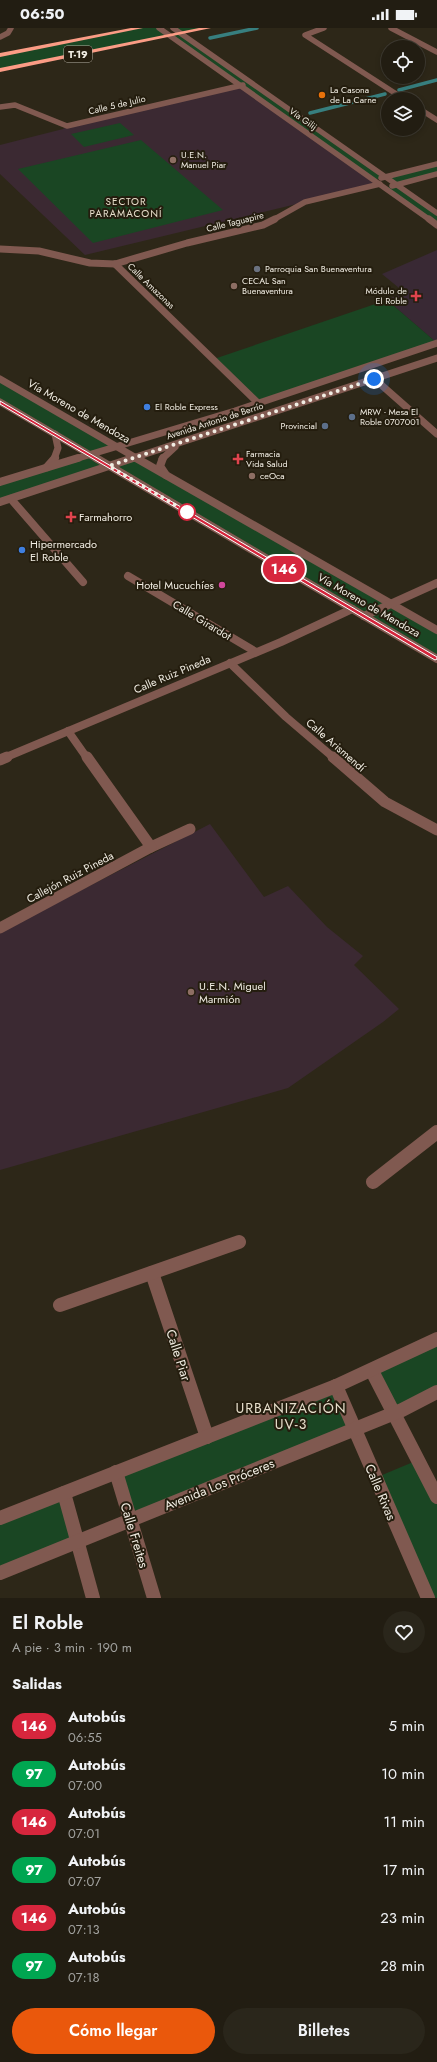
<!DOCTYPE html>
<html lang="es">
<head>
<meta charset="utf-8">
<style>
	:root { --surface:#221d12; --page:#2a261b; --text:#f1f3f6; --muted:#a2a29f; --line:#3f3b32; --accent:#ea580c }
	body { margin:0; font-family:Jost,sans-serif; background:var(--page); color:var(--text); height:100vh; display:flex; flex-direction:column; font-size:15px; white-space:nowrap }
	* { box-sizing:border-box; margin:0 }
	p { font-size:13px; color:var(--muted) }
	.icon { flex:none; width:22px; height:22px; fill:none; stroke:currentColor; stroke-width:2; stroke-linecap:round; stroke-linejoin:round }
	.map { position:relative; height:1570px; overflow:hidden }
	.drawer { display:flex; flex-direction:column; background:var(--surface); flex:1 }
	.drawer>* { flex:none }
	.badge { padding:0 8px; border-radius:13px; font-size:14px; line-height:26px }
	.tools { position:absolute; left:381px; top:12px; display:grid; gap:8px }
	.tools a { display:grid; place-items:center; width:44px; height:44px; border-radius:50%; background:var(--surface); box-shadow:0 2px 6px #0003,0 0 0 1px var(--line); font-size:20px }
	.you { position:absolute; width:20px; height:20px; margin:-10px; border:3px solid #fff; border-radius:50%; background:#1a73e8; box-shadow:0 0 0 6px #1a73e833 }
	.map>.badge { position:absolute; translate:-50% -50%; box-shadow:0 0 0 2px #fff }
	h2 { padding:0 12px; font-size:15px; line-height:36px }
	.round { display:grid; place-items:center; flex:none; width:42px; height:42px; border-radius:21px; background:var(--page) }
	.summary { display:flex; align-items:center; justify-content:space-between; height:68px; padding:0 12px }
	h1 { font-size:19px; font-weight:600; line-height:30px }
	.action { display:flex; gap:8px; margin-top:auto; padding:8px 12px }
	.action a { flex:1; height:46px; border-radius:24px; background:var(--accent); color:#fff; font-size:16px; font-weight:600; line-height:46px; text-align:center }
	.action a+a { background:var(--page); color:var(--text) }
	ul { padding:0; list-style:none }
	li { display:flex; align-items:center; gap:12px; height:48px; padding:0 12px }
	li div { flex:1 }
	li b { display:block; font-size:15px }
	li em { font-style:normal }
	li .badge { min-width:44px; font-weight:700; text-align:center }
	.status { display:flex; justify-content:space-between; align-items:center; height:28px; padding:0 20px; background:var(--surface); direction:ltr }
	.status svg { height:11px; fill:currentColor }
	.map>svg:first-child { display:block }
	.education { fill:#3b2932 }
	.medical { fill:#392934 }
	.green { fill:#1a4623 }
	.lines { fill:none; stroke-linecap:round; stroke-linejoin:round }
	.stream { stroke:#377f7f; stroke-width:3.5 }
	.minor-far4 { stroke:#805950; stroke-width:5.5 }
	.minor-far3 { stroke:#805950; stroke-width:7 }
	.minor-far2 { stroke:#805950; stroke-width:8 }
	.minor-far1 { stroke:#805950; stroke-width:11 }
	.minor { stroke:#805950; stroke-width:14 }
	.highway { fill:#fb9c85; fill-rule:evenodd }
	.line { fill:#d7263d; stroke:#fff }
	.walk { stroke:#f1ede3; stroke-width:4; stroke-dasharray:0 7.2 }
	.food-dot { fill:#e8710a; stroke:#241d0e; stroke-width:1.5 }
	.education-dot { fill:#8d6e63; stroke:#241d0e; stroke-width:1.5 }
	.worship-dot { fill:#6b7280; stroke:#241d0e; stroke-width:1.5 }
	.health-dot { fill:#e0444e; stroke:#241d0e; stroke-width:1.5 }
	.shop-dot { fill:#3f7fe0; stroke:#241d0e; stroke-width:1.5 }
	.service-dot { fill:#5c6f8a; stroke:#241d0e; stroke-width:1.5 }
	.stop-dot { fill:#fff; stroke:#d7263d; stroke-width:2 }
	.hotel-dot { fill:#d1479c; stroke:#241d0e; stroke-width:1.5 }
	.labels { text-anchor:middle; stroke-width:4; stroke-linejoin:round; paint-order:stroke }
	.far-poi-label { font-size:9px; fill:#f1ede3; stroke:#241d0e; text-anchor:start }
	.far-street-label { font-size:9px; fill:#f1ede3; stroke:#241d0e }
	.shield { fill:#241d0e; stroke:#b4afa3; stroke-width:1 }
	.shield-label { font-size:10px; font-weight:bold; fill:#f1ede3 }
	.far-neighbourhood-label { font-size:10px; letter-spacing:1px; fill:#e6decb; stroke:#241d0e }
	.street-label { font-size:11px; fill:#f1ede3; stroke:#241d0e }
	.poi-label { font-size:11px; fill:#f1ede3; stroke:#241d0e; text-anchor:start }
	.near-street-label { font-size:13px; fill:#f1ede3; stroke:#241d0e }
	.near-neighbourhood-label { font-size:14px; letter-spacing:1px; fill:#e6decb; stroke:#241d0e }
</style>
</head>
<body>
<div class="status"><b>06:50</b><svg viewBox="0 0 49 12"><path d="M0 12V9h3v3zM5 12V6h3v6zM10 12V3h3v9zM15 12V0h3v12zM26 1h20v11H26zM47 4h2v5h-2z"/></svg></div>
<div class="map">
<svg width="437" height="1570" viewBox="0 0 437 1570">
	<rect width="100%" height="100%" fill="#2d2718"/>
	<!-- education -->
	<g class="education">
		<polygon points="240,58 380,156 85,227 0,146 0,117 63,101 67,98"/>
		<polygon points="210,796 264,869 288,858 327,899 363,928 354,937 399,981 383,994 288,1060 0,1142 0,904"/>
	</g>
	<!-- medical -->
	<polygon class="medical" points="437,222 437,315 387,272 404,264 382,246"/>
	<!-- green -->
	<g class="green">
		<polygon points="140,0 159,0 170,8 180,5 173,0 208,0 181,5 385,149 437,136 437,146 396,157 437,185 437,197 385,160 395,157 385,149 374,152 170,8 0,42 0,27"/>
		<polygon points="120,95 134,107 84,119 71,106"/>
		<polygon points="141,112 223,182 93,215 18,141"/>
		<polygon points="387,272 437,315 258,375 214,331"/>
		<polygon points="0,351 116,419 90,426 109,438 0,474 0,454 89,427 0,374"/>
		<polygon points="135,431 437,602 437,630 113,439"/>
		<polygon points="437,1311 437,1364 394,1385 372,1343"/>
		<polygon points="336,1358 354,1401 130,1493 116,1444"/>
		<polygon points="418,1432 437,1469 437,1570 428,1570 375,1450"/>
		<polygon points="64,1465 78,1513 0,1545 0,1490"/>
	</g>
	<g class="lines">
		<!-- stream -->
		<g class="stream">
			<polyline points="210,10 257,0"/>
			<polyline points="399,62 437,52"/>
			<polyline points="310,85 385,66"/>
		</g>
		<!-- minor-far4 -->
		<g class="minor-far4">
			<polyline points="159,0 430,192"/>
			<polyline points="173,0 437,185"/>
			<polyline points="324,0 305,7 404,71"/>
			<polyline points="391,0 437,24"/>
			<polyline points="0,9 8,5 11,0"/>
			<polyline points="0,79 15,77 67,98 243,57"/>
			<polyline points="418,80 437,92"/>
			<polyline points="381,150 437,136"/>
			<polyline points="392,158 437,146"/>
			<polyline points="273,192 305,174 380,156"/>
		</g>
		<!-- minor-far3 -->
		<g class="minor-far3">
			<polyline points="429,191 437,197"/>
			<polyline points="0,221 39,223 90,235 115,236 187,215 263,197 275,191"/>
			<polyline points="115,236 258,375"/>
			<polyline points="370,347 437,406"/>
			<polyline points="0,351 138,431"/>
			<polyline points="0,374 97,431"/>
			<polyline points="54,431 58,420 55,406"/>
			<polyline points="75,431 235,383 437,315"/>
			<polyline points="130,431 437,330"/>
			<polyline points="162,431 175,419"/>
		</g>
		<!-- minor-far2 -->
		<g class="minor-far2">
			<polyline points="96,430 437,631"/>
			<polyline points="136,430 437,602"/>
			<polyline points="163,430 160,438 166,447"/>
			<polyline points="47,439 55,430"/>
			<polyline points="0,454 78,430"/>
			<polyline points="11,471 83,554"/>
			<polyline points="0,474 133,430"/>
			<polyline points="128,548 256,624"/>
			<polyline points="364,588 437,555"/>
			<polyline points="230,635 286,689 334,730"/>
			<polyline points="68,703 87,730"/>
			<polyline points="4,730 281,614 352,581"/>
		</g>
		<!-- minor-far1 -->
		<g class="minor-far1">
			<polyline points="333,729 385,774 437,802"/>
			<polyline points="0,732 7,729"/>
			<polyline points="151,819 190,801"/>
			<polyline points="0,900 151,819 87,729"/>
		</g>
		<!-- minor -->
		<g class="minor">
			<polyline points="373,1154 437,1104"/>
			<polyline points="152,1245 207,1409"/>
			<polyline points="60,1277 239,1214"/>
			<polyline points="372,1343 437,1469"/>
			<polyline points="336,1358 428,1570"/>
			<polyline points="116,1444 154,1570"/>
			<polyline points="64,1465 93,1570"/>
			<polyline points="0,1490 336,1358 437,1311"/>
			<polyline points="0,1545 402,1382 437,1364"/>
		</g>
		<!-- highway -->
		<g class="highway">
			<polygon points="131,0 143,0 0,29 0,25"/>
			<polygon points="199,0 211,0 0,44 0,40"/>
		</g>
	</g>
	<!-- line -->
	<polygon class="line" points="0,373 437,629 437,631 435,632 0,376"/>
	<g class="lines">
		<!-- walk -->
		<polyline class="walk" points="187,484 109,438 374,351"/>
	</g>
	<!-- markers -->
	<circle class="food-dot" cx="322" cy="67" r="4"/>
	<g class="education-dot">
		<circle cx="173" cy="132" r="4"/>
		<circle cx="234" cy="258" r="4"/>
		<circle cx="252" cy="448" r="4"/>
		<circle cx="191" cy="964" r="4"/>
	</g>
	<circle class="worship-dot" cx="257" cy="241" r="4"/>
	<g class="health-dot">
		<path d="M414 262h4v4h4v4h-4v4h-4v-4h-4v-4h4z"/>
		<path d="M236 425h4v4h4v4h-4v4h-4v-4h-4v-4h4z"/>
		<path d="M69 483h4v4h4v4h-4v4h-4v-4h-4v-4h4z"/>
	</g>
	<g class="shop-dot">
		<circle cx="147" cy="379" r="4"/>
		<circle cx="22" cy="522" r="4"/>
	</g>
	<g class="service-dot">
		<circle cx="352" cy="389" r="4"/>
		<circle cx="325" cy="398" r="4"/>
	</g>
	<circle class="stop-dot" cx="187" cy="484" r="8"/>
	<circle class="hotel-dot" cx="222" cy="557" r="4"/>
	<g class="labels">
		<!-- far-poi labels -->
		<g class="far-poi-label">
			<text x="330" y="65">La Casona<tspan x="330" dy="10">de La Carne</tspan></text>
			<text x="181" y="130">U.E.N.<tspan x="181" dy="10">Manuel Piar</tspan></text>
			<text x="265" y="244">Parroquia San Buenaventura</text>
			<text x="242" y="256">CECAL San<tspan x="242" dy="10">Buenaventura</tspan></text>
			<text x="407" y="266" text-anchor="end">Módulo de<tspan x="407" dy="10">El Roble</tspan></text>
			<text x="155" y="382">El Roble Express</text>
			<text x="360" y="387">MRW - Mesa El<tspan x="360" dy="10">Roble 0707001</tspan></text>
			<text x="317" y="401" text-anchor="end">Provincial</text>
			<text x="246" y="429">Farmacia<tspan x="246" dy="10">Vida Salud</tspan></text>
			<text x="260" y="451">ceOca</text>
		</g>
		<!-- far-street labels -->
		<g class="far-street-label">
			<text transform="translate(117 77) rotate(-13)" y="3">Calle 5 de Julio</text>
			<text transform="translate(303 91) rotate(35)" y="3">Vía Gilij</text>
			<text transform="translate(235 194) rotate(-14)" y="3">Calle Taguapire</text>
			<text transform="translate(151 258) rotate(44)" y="3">Calle Amazonas</text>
			<text transform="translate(215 393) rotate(-18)" y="3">Avenida Antonio de Berrío</text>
		</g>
		<!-- shield labels -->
		<rect class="shield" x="64" y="18" width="28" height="16" rx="3"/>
		<g class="shield-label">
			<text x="78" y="30">T-19</text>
		</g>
		<!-- far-neighbourhood labels -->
		<g class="far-neighbourhood-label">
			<text x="126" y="177">SECTOR<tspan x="126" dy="12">PARAMACONÍ</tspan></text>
		</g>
		<!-- street labels -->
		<g class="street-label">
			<text transform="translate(79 383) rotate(30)" y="4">Vía Moreno de Mendoza</text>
			<text transform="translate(369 577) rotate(30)" y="4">Vía Moreno de Mendoza</text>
			<text transform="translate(202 592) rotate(31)" y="4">Calle Girardot</text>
			<text transform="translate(172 646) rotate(-23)" y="4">Calle Ruiz Pineda</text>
			<text transform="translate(336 717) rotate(41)" y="4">Calle Arismendí</text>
			<text transform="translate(70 849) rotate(-28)" y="4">Callejón Ruiz Pineda</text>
		</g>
		<!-- poi labels -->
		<g class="poi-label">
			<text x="79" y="493">Farmahorro</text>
			<text x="30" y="520">Hipermercado<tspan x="30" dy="13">El Roble</tspan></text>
			<text x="214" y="561" text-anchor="end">Hotel Mucuchíes</text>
			<text x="199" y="962">U.E.N. Miguel<tspan x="199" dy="13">Marmión</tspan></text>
		</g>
		<!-- near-street labels -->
		<g class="near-street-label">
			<text transform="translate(179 1327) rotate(72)" y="5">Calle Piar</text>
			<text transform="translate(219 1456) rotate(-22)" y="5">Avenida Los Próceres</text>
			<text transform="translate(381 1464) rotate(67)" y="5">Calle Rivas</text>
			<text transform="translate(135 1507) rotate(73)" y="5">Calle Freites</text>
		</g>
		<!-- near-neighbourhood labels -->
		<g class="near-neighbourhood-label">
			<text x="291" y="1385">URBANIZACIÓN<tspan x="291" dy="16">UV-3</tspan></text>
		</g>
	</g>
</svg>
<div class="tools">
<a><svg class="icon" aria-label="locate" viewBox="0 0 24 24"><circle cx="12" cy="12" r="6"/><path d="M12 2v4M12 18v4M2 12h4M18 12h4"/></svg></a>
<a><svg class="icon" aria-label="layers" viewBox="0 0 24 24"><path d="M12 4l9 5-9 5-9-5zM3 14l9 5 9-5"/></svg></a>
</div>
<div class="you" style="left:374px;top:351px"></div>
<b class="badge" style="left:284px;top:541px;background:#d7263d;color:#fff">146</b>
</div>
<section class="drawer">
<div class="summary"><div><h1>El Roble</h1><p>A pie · 3 min · 190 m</p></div><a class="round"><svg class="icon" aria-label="heart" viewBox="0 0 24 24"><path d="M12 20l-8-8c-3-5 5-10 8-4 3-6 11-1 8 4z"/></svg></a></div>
<h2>Salidas</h2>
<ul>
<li><span class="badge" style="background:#d7263d;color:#fff">146</span><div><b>Autobús</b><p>06:55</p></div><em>5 min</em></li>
<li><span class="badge" style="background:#00a651;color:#fff">97</span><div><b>Autobús</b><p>07:00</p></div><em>10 min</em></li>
<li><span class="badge" style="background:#d7263d;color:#fff">146</span><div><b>Autobús</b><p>07:01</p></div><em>11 min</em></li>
<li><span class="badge" style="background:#00a651;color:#fff">97</span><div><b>Autobús</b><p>07:07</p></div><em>17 min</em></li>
<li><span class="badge" style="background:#d7263d;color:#fff">146</span><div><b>Autobús</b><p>07:13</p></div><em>23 min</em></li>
<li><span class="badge" style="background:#00a651;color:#fff">97</span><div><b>Autobús</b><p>07:18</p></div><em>28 min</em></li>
</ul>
<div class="action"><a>Cómo llegar</a><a>Billetes</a></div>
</section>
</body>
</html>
